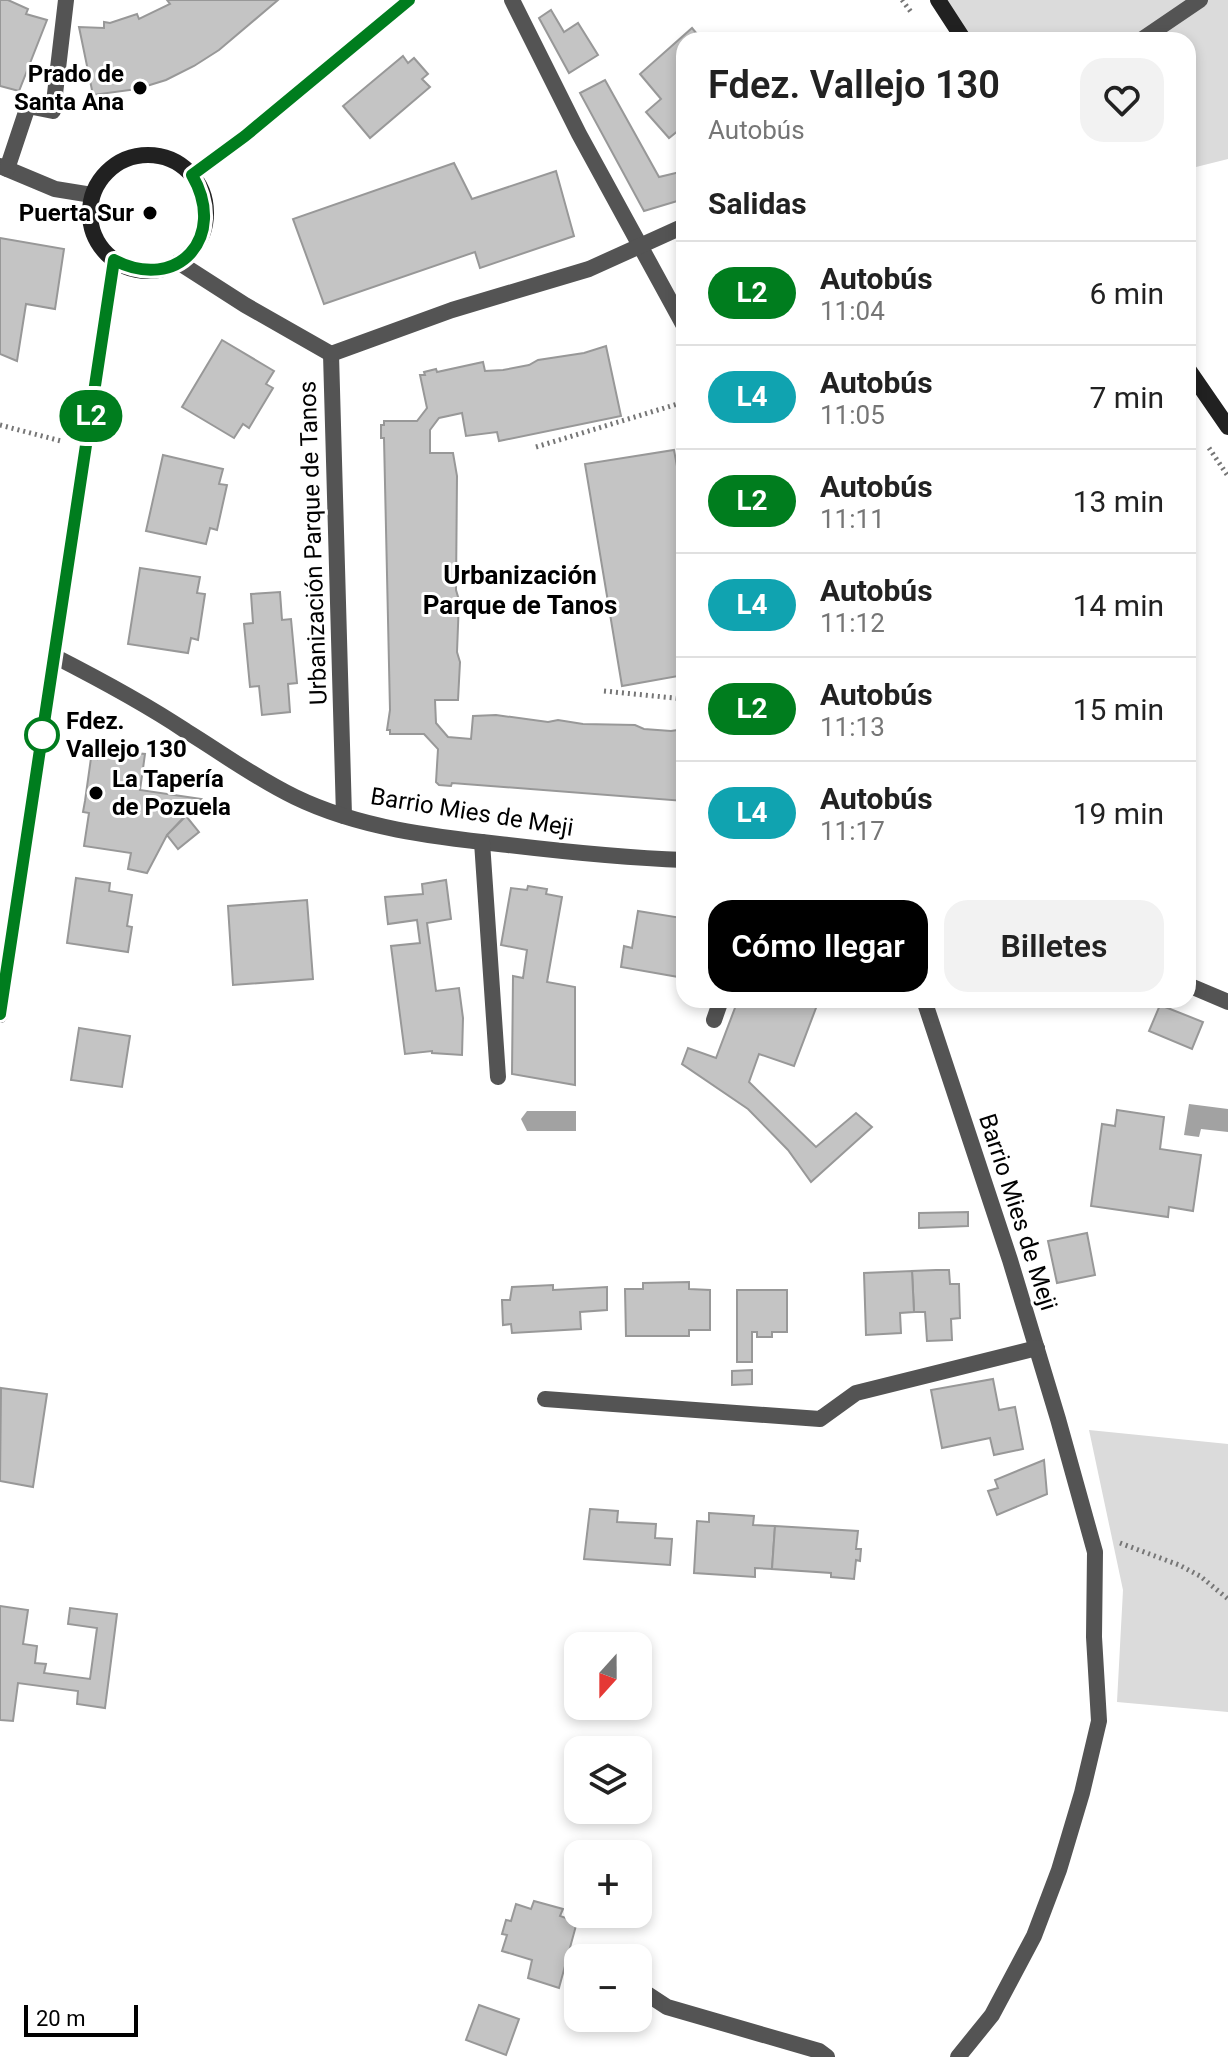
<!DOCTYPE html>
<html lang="es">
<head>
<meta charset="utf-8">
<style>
	:root { --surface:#fff; --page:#f2f2f2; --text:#222; --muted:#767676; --line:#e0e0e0; --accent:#000 }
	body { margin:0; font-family:Roboto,sans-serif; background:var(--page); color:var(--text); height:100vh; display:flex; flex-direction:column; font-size:30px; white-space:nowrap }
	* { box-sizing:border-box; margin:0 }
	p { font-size:26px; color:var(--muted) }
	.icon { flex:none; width:44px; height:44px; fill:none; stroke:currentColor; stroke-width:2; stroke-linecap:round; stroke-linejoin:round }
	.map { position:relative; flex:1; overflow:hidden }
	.details { position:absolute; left:676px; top:32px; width:520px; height:976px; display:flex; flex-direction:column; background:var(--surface); border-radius:24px; box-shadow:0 4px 12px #0003 }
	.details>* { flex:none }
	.badge { padding:0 16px; border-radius:26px; font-size:28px; line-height:52px }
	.needle { width:52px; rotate:201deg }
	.tools { position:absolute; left:564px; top:1632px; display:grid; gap:16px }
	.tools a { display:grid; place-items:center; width:88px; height:88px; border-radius:16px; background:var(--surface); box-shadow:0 4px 12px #0003; font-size:40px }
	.scale { position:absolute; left:24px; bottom:20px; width:114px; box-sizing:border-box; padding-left:8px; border:4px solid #000; border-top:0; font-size:22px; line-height:28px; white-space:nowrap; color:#000; -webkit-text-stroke:6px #fff; paint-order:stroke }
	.map>.badge { position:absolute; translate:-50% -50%; box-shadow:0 0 0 4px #fff }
	h2 { padding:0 32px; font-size:30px; line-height:72px }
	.round { display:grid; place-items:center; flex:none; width:84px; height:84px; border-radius:24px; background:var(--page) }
	.overview { display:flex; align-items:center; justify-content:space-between; height:136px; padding:0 32px }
	h1 { font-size:38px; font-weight:600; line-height:60px }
	.action { display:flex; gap:16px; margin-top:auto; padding:16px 32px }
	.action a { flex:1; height:92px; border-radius:24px; background:var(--accent); color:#fff; font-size:32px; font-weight:600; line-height:92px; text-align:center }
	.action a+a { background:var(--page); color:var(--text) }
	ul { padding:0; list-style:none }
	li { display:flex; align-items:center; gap:24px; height:104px; padding:0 32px; border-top:2px solid var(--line) }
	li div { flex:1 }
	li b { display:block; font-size:30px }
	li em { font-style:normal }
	li .badge { min-width:88px; font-weight:700; text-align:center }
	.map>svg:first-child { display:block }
	.green { fill:#dbdbdb }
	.water { fill:#a2a2a2 }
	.building { fill:#c4c4c4; stroke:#989898; stroke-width:2 }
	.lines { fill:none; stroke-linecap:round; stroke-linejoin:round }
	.path { stroke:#767676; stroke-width:5; stroke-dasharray:2 4; stroke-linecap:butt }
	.lane { stroke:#545454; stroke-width:16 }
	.street { stroke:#545454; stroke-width:16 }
	.secondary { stroke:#212121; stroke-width:16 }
	.line-casing { stroke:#fff; stroke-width:18 }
	.line { stroke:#007d1e; stroke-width:12 }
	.poi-dot { fill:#000; stroke:#fff; stroke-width:3 }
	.stop-dot { fill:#fff; stroke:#007d1e; stroke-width:4 }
	.labels { text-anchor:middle; stroke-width:6; stroke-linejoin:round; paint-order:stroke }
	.poi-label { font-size:24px; font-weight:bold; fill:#000; stroke:#fff; text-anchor:end }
	.street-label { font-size:24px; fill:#000; stroke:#fff }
	.stop-label { font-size:24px; font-weight:bold; fill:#000; stroke:#fff; text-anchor:start }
	.neighbourhood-label { font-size:26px; font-weight:bold; fill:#000; stroke:#fff }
</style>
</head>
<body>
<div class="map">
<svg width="1228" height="2057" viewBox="0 0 1228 2057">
	<rect width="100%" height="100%" fill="#fff"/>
	<!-- green -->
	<g class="green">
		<polygon points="938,0 1228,0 1228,159 1188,169 1188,40 964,40"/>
		<polygon points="1089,1430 1228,1444 1228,1712 1117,1702 1123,1590"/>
	</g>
	<!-- water -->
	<g class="water">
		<polygon points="1189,1104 1228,1109 1228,1132 1201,1129 1199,1137 1184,1135"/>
		<polygon points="527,1111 576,1111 576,1131 527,1131 521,1119"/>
	</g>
	<!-- building -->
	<g class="building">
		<polygon points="0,0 8,0 28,9 26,14 47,20 19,91 0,86"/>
		<polygon points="167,0 278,0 219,50 194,66 166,80 137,89 93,95 79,27 104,28 104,22 110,23 137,14 139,19 170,4"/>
		<polygon points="551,10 564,32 578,23 598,55 569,73 539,18"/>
		<polygon points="692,28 702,40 684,40 684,126 669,138 646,112 661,99 640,74"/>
		<polygon points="403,56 408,63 414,58 428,74 422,79 430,87 370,138 343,106"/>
		<polygon points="605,80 659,177 684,171 684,199 644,211 580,93"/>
		<polygon points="454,163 472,199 556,171 574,236 480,268 475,252 324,304 293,219"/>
		<polygon points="0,238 64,249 55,309 26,304 17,361 0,354"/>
		<polygon points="222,340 274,371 266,384 273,388 249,428 243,424 234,438 182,407"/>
		<polygon points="606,346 621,416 499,441 497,432 466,436 462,413 439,418 430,430 430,453 453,453 457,476 456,590 459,600 457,652 460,662 458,700 435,700 436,723 448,737 471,739 473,716 496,715 548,722 558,720 583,724 635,725 644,729 671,731 684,729 684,801 452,783 451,786 439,785 436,782 438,749 424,734 390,734 390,730 387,730 390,710 384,438 381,438 381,425 384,425 384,421 417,421 427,408 420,375 425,375 424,372 436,369 437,372 483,362 485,371 503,370 529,365 538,360 584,353"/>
		<polygon points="674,450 684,504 684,675 622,686 585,464"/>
		<polygon points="163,455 223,469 219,484 227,485 217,530 210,528 206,544 146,531"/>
		<polygon points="140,568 200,577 197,593 205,594 198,640 191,638 188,653 128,644"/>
		<polygon points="280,592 282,620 291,619 297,683 288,684 290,712 262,715 259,686 250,687 244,624 253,623 251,594"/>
		<polygon points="99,743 125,747 124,752 145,754 140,790 201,799 167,835 147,873 128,869 131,853 84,846 89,813 83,812 85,801 91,758 97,759"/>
		<polygon points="186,816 199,832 178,849 167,835"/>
		<polygon points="76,878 110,883 109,891 132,895 127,926 132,927 128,952 67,943"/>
		<polygon points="446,880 451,919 427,923 436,991 459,988 463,1018 462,1055 432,1053 432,1051 405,1054 391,946 420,943 417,920 388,924 385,897 423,894 422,884"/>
		<polygon points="528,886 547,889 546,894 562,897 547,982 575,987 575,1085 512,1074 513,976 523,978 527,950 501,945 511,888 527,890"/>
		<polygon points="307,900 313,979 233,985 228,906"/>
		<polygon points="638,911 681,918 684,912 684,978 621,967 624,946 632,948"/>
		<polygon points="738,1000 819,1000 794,1066 759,1054 749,1082 816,1147 856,1113 872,1127 811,1182 788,1150 748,1109 682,1064 688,1048 716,1058"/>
		<polygon points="1160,1005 1203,1022 1192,1049 1149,1031"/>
		<polygon points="79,1028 130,1036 122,1087 71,1080"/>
		<polygon points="1117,1110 1164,1117 1160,1149 1201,1155 1193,1211 1169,1207 1168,1217 1091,1206 1102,1124 1115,1126"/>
		<polygon points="968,1212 968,1226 919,1228 919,1213"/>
		<polygon points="1087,1233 1095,1275 1057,1283 1048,1241"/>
		<polygon points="936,1270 949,1270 950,1284 959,1284 960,1318 951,1319 952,1340 927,1341 925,1312 914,1312 912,1271"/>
		<polygon points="912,1271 914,1312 900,1313 901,1333 866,1335 864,1273"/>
		<polygon points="689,1282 689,1289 710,1290 710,1330 689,1330 689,1336 626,1336 625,1289 643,1289 643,1283"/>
		<polygon points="553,1285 553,1290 607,1287 607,1310 580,1312 581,1329 512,1333 511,1324 503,1325 502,1300 510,1300 512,1287"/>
		<polygon points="737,1290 787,1290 787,1332 772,1332 772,1337 757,1337 757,1332 752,1332 752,1362 737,1362"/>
		<polygon points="752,1370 752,1384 732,1385 732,1371"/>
		<polygon points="993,1379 999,1410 1015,1407 1023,1449 994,1455 990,1438 942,1448 931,1390"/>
		<polygon points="1,1388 47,1394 33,1487 0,1481"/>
		<polygon points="1044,1460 1047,1494 997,1515 988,1491 998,1488 995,1480"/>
		<polygon points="590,1509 618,1511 617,1522 656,1524 655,1538 672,1539 670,1565 584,1559"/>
		<polygon points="709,1513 754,1516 753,1525 775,1526 772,1569 755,1568 755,1577 694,1573 697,1521 709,1522"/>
		<polygon points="775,1526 858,1531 856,1549 861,1549 860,1561 856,1560 854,1579 831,1577 831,1573 772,1569"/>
		<polygon points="0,1606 28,1610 23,1644 37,1646 35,1663 46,1664 44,1673 90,1679 97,1628 68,1624 70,1608 117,1614 105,1708 77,1704 78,1691 18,1683 13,1721 0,1720"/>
		<polygon points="534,1901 563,1909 560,1916 577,1922 559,1988 528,1978 532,1960 502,1951 507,1935 502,1934 506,1920 511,1921 516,1904 531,1909"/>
		<polygon points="479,2005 519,2019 506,2055 466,2040"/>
	</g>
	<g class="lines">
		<!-- path -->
		<g class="path">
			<polyline points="902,0 911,12"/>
			<polyline points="0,425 61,441"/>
			<polyline points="536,447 684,402"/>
			<polyline points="1209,448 1228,476"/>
			<polyline points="604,691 684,699"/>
			<polyline points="1120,1543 1179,1565 1200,1576 1228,1599"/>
		</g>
		<!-- lane -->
		<polyline class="lane" points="638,1988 667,2007 819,2051 827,2057"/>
		<!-- street -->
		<g class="street">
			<polyline points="512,0 579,134 684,326"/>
			<polyline points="1141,40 1200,0"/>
			<polyline points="0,166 55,189 92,195"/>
			<polyline points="7,169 28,106 53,111 66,0"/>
			<polyline points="178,262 245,305 331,354"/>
			<polyline points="331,354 344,816"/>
			<polyline points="331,354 452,310 589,269 684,226"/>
			<path d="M54 656C99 679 144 703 186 731 222 753 257 779 295 797 361 829 437 837 508 845 567 852 625 858 684 860"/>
			<polyline points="482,842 498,1077"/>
			<polyline points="1188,985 1228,1002"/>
			<polyline points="924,1000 1010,1260 1058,1419 1095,1552 1094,1637 1099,1721 1082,1793 1059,1870 1034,1936 992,2015 958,2057"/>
			<polyline points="714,1020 721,1000"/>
			<polyline points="545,1399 820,1419 856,1393 1037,1348"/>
		</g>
		<!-- secondary -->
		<g class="secondary">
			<polyline points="938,0 964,40"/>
			<circle cx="148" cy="213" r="58"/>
			<polyline points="192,175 245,136 409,0"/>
			<polyline points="1188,369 1228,427"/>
			<polyline points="0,1015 114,260"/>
		</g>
	</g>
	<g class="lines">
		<defs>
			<path id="line" d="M0 1014 114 260C178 293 228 237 192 175L245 136 409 0"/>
		</defs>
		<!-- line casing -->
		<use href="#line" class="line-casing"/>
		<!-- line -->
		<use href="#line" class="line"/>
	</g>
	<!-- markers -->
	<g class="poi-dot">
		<circle cx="140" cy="88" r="8"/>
		<circle cx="150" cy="213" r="8"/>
		<circle cx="96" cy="793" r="8"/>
	</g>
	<circle class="stop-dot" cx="42" cy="735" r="16"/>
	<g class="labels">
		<!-- poi labels -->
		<g class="poi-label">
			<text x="124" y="82">Prado de<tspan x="124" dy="28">Santa Ana</tspan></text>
			<text x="134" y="221">Puerta Sur</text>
			<text x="112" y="787" text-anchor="start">La Tapería<tspan x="112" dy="28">de Pozuela</tspan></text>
		</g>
		<!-- street labels -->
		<g class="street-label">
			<text transform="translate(313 543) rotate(-92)" y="8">Urbanización Parque de Tanos</text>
			<text transform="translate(472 812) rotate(9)" y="8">Barrio Mies de Meji</text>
			<text transform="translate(1018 1212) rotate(72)" y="8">Barrio Mies de Meji</text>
		</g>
		<!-- stop labels -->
		<g class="stop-label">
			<text x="66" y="729">Fdez.<tspan x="66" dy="28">Vallejo 130</tspan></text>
		</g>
		<!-- neighbourhood labels -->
		<g class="neighbourhood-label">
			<text x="520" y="584">Urbanización<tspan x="520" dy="30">Parque de Tanos</tspan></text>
		</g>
	</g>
</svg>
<div class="tools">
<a><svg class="needle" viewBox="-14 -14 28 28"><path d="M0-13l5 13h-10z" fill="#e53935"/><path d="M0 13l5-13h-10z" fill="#767676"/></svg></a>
<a><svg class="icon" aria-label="layers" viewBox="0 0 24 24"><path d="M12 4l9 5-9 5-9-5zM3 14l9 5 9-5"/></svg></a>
<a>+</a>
<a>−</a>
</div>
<div class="scale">20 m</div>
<b class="badge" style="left:91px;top:416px;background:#007d1e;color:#fff">L2</b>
<section class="details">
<div class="overview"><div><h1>Fdez. Vallejo 130</h1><p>Autobús</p></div><a class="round"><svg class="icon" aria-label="heart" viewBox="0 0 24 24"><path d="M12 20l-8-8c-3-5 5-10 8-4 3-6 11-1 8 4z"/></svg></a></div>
<h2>Salidas</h2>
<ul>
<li><span class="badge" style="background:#007d1e;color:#fff">L2</span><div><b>Autobús</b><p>11:04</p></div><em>6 min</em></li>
<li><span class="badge" style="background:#10a3b0;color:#fff">L4</span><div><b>Autobús</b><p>11:05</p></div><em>7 min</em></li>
<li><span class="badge" style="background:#007d1e;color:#fff">L2</span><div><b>Autobús</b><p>11:11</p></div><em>13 min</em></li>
<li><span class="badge" style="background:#10a3b0;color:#fff">L4</span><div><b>Autobús</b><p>11:12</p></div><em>14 min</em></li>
<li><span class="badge" style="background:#007d1e;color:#fff">L2</span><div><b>Autobús</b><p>11:13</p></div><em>15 min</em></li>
<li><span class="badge" style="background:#10a3b0;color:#fff">L4</span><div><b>Autobús</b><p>11:17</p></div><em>19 min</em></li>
</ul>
<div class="action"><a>Cómo llegar</a><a>Billetes</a></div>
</section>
</div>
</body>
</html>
